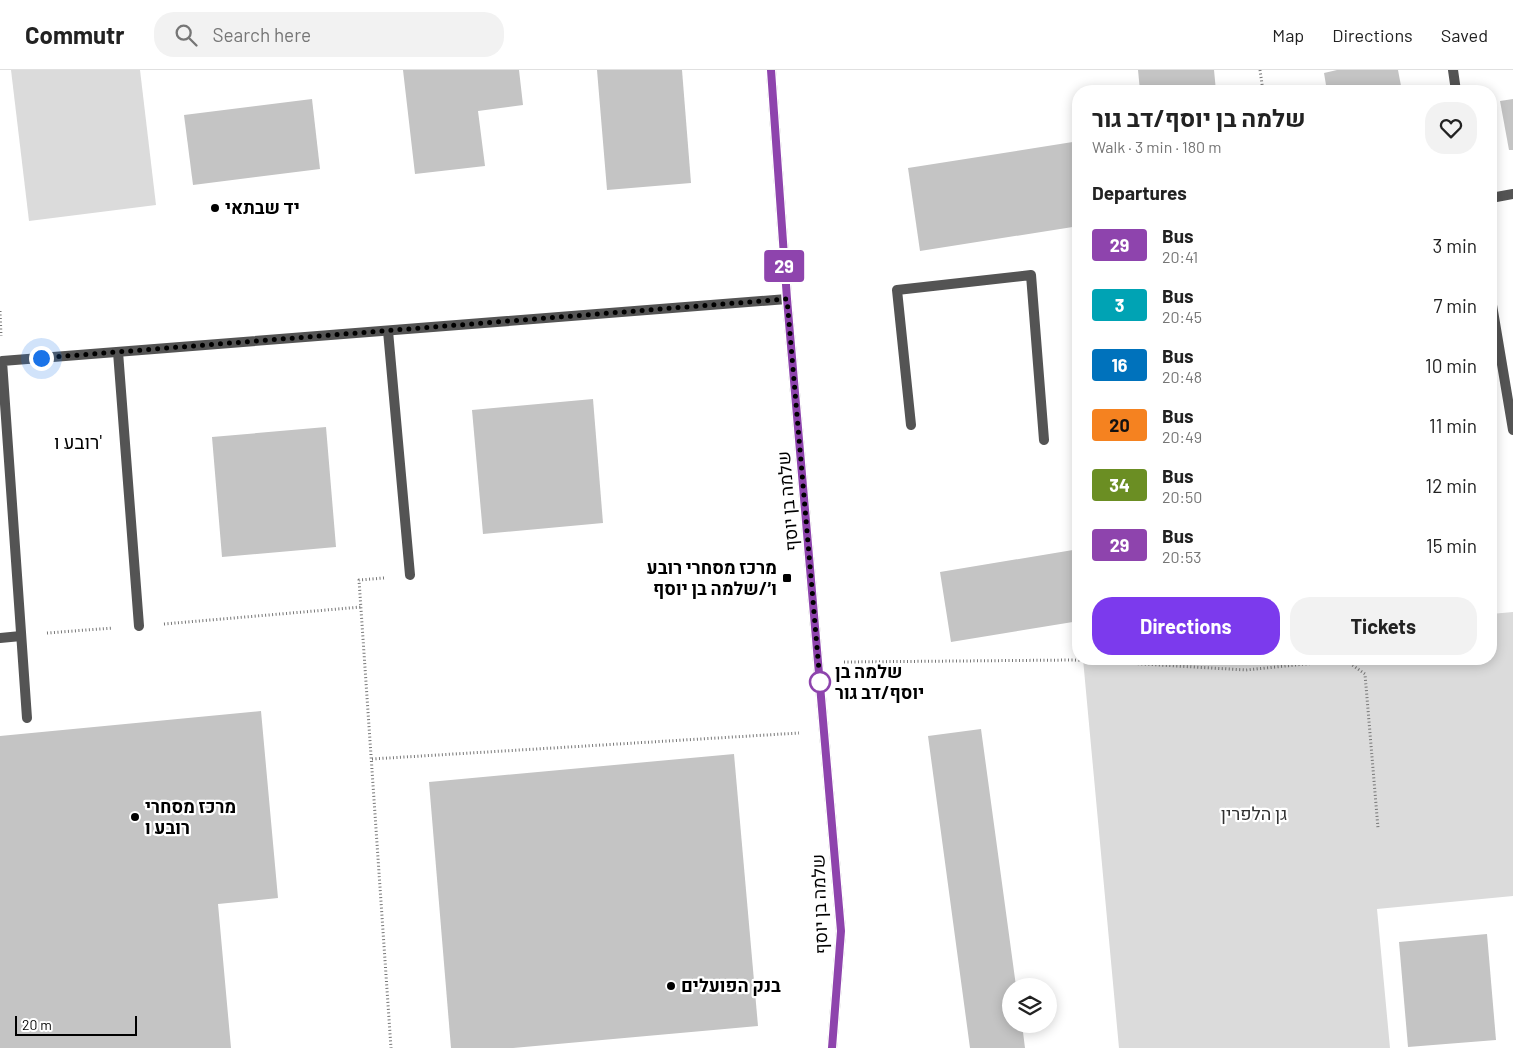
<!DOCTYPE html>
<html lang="en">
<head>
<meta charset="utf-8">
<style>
	:root { --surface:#fff; --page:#f2f2f2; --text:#222; --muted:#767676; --line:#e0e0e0; --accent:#7c3aed }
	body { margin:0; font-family:Barlow,Heebo,sans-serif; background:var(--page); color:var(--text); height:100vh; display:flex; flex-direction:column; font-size:19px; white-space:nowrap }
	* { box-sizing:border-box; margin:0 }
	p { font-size:16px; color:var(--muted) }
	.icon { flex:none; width:28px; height:28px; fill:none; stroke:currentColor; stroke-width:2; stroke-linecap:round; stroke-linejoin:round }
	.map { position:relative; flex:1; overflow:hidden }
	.side { position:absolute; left:1072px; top:15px; width:425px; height:580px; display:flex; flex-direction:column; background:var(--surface); border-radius:20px; box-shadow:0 2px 12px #0003 }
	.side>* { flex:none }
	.badge { padding:0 10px; border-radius:4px; font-size:18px; line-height:32px }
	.controls { position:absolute; left:1002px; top:908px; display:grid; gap:10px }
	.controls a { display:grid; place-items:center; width:55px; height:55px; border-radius:50%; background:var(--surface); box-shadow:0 2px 12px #0003; font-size:25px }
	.scale { position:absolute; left:15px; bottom:12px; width:122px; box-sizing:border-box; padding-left:5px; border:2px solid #000; border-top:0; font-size:14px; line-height:18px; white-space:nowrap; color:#000; -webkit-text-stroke:4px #fff; paint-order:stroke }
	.you { position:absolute; width:25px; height:25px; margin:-12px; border:4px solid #fff; border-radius:50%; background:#1a73e8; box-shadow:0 0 0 8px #1a73e833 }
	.map>.badge { position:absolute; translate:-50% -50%; box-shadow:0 0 0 2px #fff }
	h2 { padding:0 20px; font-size:19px; line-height:45px }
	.round { display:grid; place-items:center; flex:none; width:52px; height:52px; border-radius:20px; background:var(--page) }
	.head { display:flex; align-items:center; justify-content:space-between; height:85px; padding:0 20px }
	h1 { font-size:24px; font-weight:700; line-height:38px }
	.action { display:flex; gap:10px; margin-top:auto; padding:10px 20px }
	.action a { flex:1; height:58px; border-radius:20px; background:var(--accent); color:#fff; font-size:20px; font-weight:700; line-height:58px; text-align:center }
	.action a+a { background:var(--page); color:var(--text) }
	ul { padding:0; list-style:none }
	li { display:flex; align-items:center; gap:15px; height:60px; padding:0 20px }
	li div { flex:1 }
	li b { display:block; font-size:19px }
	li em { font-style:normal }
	li .badge { min-width:55px; font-weight:700; text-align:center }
	header { display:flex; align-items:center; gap:30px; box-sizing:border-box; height:70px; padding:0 25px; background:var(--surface); border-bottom:1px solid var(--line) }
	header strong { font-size:24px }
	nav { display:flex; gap:28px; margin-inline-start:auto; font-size:18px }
	.search { width:350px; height:45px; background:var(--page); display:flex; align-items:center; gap:12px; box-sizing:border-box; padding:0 18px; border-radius:20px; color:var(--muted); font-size:19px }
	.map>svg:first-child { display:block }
	.green { fill:#dbdbdb }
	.building { fill:#c4c4c4 }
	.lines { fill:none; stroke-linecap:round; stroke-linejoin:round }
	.path { stroke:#767676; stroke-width:3; stroke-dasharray:1 2.5; stroke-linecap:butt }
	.lane { stroke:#545454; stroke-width:10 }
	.street { stroke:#545454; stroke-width:10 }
	.secondary { stroke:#212121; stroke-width:10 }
	.line-casing { stroke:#fff; stroke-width:11 }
	.line { stroke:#8e44ad; stroke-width:8 }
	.walk { stroke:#000; stroke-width:5; stroke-dasharray:0 9 }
	.poi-dot { fill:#000; stroke:#fff; stroke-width:2 }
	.stop-dot { fill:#fff; stroke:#8e44ad; stroke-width:2.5 }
	.labels { text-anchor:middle; stroke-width:4.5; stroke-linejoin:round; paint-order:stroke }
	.poi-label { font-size:18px; font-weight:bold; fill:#000; stroke:#fff; text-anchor:start }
	.street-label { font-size:18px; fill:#000; stroke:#fff }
	.stop-label { font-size:18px; font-weight:bold; fill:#000; stroke:#fff; text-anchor:start }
	.park-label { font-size:18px; fill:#323232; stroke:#fff }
	.neighbourhood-label { font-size:19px; fill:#000; stroke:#fff }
</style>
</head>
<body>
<header>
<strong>Commutr</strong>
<div class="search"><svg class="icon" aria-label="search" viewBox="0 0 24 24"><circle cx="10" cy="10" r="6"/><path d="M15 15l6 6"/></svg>Search here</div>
<nav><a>Map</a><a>Directions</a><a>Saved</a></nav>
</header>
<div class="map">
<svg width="1513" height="978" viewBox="0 0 1513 978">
	<rect width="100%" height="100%" fill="#fff"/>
	<!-- green -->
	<g class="green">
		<polygon points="11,0 140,0 156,135 29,151"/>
		<polygon points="1513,542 1513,826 1377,839 1390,978 1119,978 1083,589 1491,589 1491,544"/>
	</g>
	<!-- building -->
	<g class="building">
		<polygon points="403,0 519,0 523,35 478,41 485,96 415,104"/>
		<polygon points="597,0 682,0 691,113 607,120"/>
		<polygon points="1138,0 1214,0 1216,21 1140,21"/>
		<polygon points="1337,0 1398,0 1402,21 1327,21 1324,3"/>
		<polygon points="312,29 320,99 193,115 184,45"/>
		<polygon points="1513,29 1513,80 1509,80 1500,31"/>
		<polygon points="1079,71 1079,156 920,181 908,98"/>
		<polygon points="593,329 603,453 483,464 472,340"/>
		<polygon points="326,357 336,477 222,487 212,367"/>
		<polygon points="1079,479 1079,551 951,572 940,502"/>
		<polygon points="1491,500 1495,513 1491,514"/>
		<polygon points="261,641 278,828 218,834 231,978 0,978 0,666"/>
		<polygon points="981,659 1016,916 1011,916 1011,954 1022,954 1025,978 970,978 928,666"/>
		<polygon points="734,684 758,956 513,978 451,978 429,712"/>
		<polygon points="1487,864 1496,970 1408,977 1399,872"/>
	</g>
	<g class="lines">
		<!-- path -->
		<g class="path">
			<polyline points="1260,0 1263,21"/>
			<polyline points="0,241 1,266"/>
			<polyline points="384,508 359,510 391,978"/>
			<polyline points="164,554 361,537"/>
			<polyline points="47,563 113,558"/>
			<polyline points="844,592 1073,590 1246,600 1345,590 1365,604 1378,758"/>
			<polyline points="372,689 799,663"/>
		</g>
		<!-- lane -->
		<g class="lane">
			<polyline points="388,261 410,505"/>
			<polyline points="118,282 139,556"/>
			<polyline points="0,568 21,566"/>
			<polyline points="27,648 2,291 787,229"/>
		</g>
		<!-- street -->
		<g class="street">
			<polyline points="1453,0 1456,21"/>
			<polyline points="1491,128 1513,124"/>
			<polyline points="1491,229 1513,360"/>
			<polyline points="911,355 897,220 1031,205 1044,370"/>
		</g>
		<!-- secondary -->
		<polyline class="secondary" points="771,0 787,229 841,861 832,978"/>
	</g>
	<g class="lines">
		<defs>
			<polyline id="line" points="771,0 787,229 841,861 832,978"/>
		</defs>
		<!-- line casing -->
		<use href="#line" class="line-casing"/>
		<!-- line -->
		<use href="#line" class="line"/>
		<!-- walk -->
		<polyline class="walk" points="41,288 787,229 820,612"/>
	</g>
	<!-- markers -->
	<g class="poi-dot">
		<circle cx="215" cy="138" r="5"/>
		<rect x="782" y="503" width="10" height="10" rx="2.5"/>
		<circle cx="135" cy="747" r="5"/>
		<circle cx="671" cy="916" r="5"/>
	</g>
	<circle class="stop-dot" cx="820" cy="612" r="10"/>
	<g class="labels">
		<!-- poi labels -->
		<g class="poi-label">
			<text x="225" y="144">יד שבתאי</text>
			<text x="777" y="504" text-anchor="end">מרכז מסחרי רובע<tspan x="777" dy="21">ו׳/שלמה בן יוסף</tspan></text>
			<text x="145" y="743">מרכז מסחרי<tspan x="145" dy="21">רובע ו</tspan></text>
			<text x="681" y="922">בנק הפועלים</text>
		</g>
		<!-- street labels -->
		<g class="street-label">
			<text transform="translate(788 431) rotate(-95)" y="6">שלמה בן יוסף</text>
			<text transform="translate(820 834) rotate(-92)" y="6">שלמה בן יוסף</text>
		</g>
		<!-- stop labels -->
		<g class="stop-label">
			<text x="835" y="608">שלמה בן<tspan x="835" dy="21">יוסף/דב גור</tspan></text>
		</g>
		<!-- park labels -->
		<g class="park-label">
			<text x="1254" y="750">גן הלפרין</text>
		</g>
		<!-- neighbourhood labels -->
		<g class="neighbourhood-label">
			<text x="78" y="379">רובע ו'</text>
		</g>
	</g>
</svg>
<div class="controls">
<a><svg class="icon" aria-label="layers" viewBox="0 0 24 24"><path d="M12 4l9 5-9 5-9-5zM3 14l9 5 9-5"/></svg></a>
</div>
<div class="scale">20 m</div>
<div class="you" style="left:41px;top:288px"></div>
<b class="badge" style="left:784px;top:196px;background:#8e44ad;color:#fff">29</b>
<section class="side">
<div class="head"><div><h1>שלמה בן יוסף/דב גור</h1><p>Walk · 3 min · 180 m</p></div><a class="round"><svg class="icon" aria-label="heart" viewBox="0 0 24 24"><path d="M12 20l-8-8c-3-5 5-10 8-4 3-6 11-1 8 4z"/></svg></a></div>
<h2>Departures</h2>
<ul>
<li><span class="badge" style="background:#8e44ad;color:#fff">29</span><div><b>Bus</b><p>20:41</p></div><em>3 min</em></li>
<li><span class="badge" style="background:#00a3b4;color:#fff">3</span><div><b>Bus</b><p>20:45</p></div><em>7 min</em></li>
<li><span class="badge" style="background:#0072bc;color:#fff">16</span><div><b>Bus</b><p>20:48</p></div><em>10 min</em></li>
<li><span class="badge" style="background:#f58220;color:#111">20</span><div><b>Bus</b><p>20:49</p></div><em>11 min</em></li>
<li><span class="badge" style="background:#6b8e23;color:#fff">34</span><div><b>Bus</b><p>20:50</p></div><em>12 min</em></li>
<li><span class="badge" style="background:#8e44ad;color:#fff">29</span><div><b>Bus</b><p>20:53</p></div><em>15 min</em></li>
</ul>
<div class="action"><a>Directions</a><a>Tickets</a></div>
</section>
</div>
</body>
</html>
